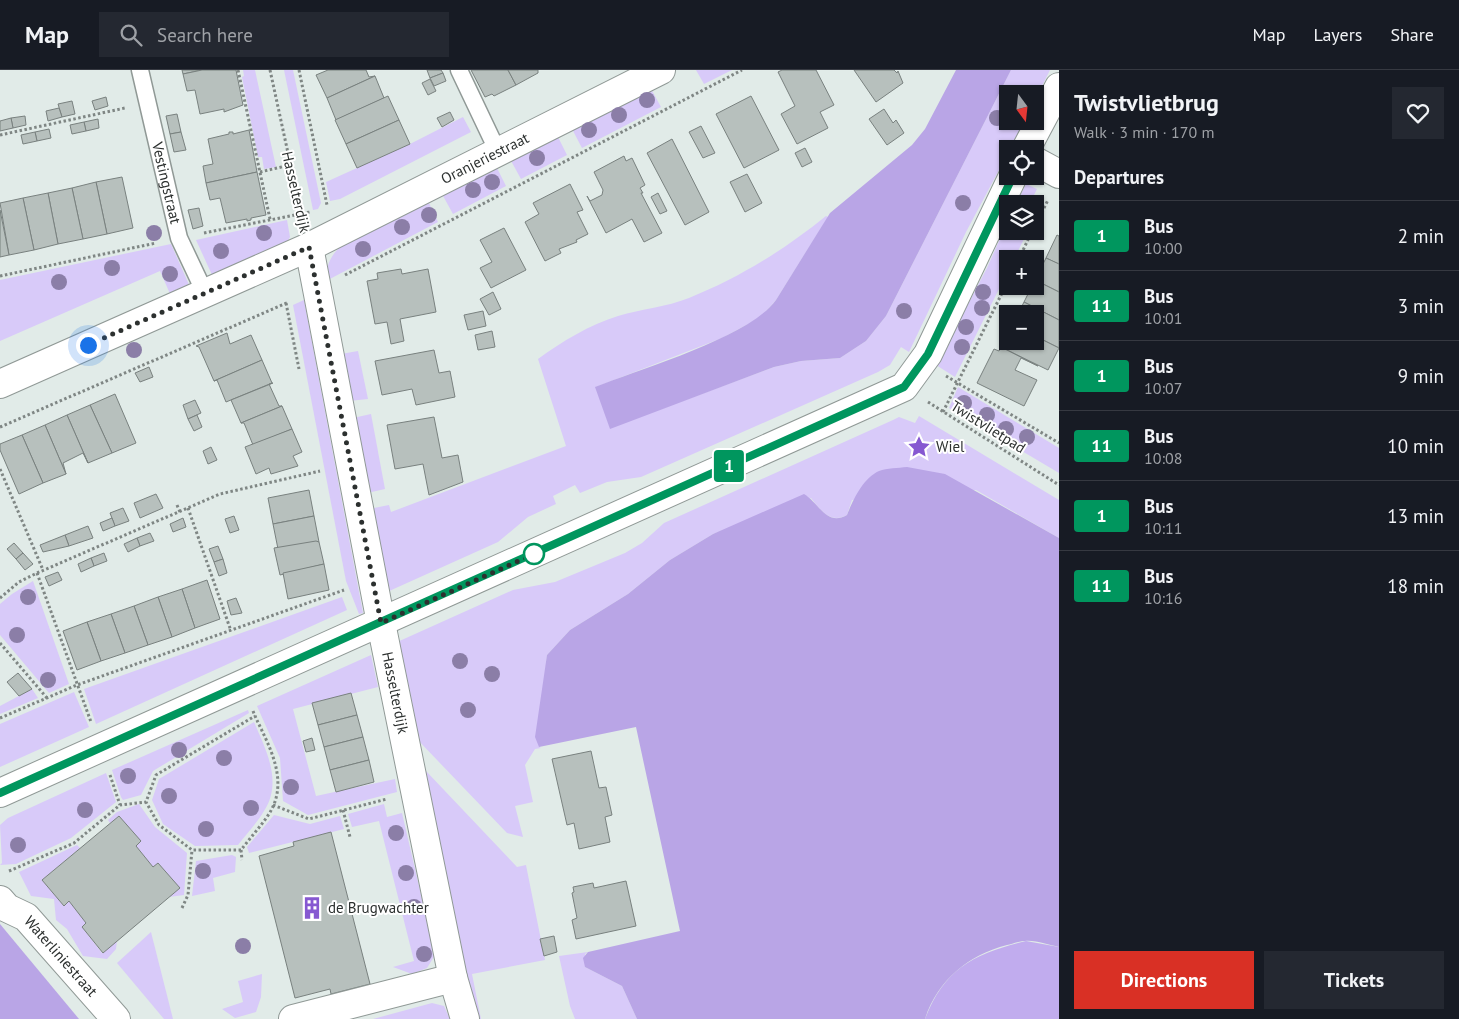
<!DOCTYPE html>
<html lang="en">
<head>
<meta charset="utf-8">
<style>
	:root { --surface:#171b24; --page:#242831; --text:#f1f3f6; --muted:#9ea1a6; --line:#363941; --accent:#d93025 }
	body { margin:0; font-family:"PT Sans",sans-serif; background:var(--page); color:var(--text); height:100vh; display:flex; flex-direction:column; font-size:19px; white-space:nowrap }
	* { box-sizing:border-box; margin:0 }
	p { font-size:16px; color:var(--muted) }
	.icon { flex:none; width:28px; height:28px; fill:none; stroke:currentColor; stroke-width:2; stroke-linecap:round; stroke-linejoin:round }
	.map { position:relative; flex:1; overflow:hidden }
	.panel { display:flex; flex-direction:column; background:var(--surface); width:400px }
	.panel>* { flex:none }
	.badge { padding:0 10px; border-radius:4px; font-size:18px; line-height:32px }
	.needle { width:32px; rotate:165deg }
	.controls { position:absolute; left:999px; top:15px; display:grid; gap:10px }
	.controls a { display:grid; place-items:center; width:45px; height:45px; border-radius:0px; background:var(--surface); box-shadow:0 1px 4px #0004; font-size:25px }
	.you { position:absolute; width:25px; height:25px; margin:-12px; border:4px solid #fff; border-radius:50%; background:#1a73e8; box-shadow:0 0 0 8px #1a73e833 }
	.map>.badge { position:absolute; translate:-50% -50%; box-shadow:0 0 0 2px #fff }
	h2 { padding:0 15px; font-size:19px; line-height:45px }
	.round { display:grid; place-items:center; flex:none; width:52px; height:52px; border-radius:0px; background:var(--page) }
	.head { display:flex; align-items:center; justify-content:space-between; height:85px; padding:0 15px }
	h1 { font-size:24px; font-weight:600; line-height:38px }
	.primary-button { display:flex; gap:10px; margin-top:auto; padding:10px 15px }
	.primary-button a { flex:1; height:58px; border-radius:0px; background:var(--accent); color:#fff; font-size:20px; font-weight:600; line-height:58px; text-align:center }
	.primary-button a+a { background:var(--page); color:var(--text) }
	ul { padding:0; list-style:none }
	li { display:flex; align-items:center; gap:15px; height:70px; padding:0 15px; border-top:1px solid var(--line) }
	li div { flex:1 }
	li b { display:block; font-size:19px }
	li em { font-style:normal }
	li .badge { min-width:55px; font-weight:700; text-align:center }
	header { display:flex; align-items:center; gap:30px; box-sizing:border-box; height:70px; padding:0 25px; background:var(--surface); border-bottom:1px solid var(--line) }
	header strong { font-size:24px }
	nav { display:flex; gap:28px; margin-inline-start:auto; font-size:18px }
	.search { width:350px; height:45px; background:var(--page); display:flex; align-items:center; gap:12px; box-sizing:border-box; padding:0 18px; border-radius:0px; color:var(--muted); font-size:19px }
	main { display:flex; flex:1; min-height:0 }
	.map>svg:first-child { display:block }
	.green { fill:#d8caf9 }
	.forest { fill:#c1acee }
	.water { fill:#b9a5e6 }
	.building { fill:#b7c0bd; stroke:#79817f }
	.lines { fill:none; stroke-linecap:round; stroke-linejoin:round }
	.service-casing { stroke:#909996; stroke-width:19 }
	.minor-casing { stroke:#909996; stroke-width:30 }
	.path { stroke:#7f8684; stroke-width:3; stroke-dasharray:2.5 2.5; stroke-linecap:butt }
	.service { stroke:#fff; stroke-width:16 }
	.minor { stroke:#fff; stroke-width:28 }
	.tree { fill:#8b7ea7 }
	.line-casing { stroke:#fff; stroke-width:11 }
	.line { stroke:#00965e; stroke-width:8 }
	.walk { stroke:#2c302f; stroke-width:5; stroke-dasharray:0 9 }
	.stop-dot { fill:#fff; stroke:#00965e; stroke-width:2.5 }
	.labels { text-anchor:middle; stroke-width:4; stroke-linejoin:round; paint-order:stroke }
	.street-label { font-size:15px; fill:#2c302f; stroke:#fff }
	.poi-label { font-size:15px; fill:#2c302f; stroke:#fff; text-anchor:start }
</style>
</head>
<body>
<header>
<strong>Map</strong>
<div class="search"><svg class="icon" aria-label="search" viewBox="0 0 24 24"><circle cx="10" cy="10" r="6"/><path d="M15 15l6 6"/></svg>Search here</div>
<nav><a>Map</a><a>Layers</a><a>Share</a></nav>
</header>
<main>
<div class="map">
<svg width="1059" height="949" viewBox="0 0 1059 949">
	<rect width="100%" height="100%" fill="#e1ebe8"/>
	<!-- green -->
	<g class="green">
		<polygon points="243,0 255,0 276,97 264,99 262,87 258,87 242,7 244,6"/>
		<polygon points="284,0 293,0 321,133 318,139 313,140"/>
		<polygon points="696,0 732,0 704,14"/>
		<path d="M1011 0H1050L1035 30V24H1008V51H1024L1011 79H1008L1007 85 966 162 909 282 901 277 890 295 878 302 641 407 607 412 580 423 575 415 553 426 556 434 528 447 498 472 387 522 369 439 389 435 391 442 566 376 538 289C563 271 589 255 618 246 642 239 666 237 689 228 739 208 784 180 826 146L828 147 776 230 761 247 722 268 596 317 610 358 774 297 801 291 840 288 866 271 886 246Z"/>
		<polygon points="650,17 661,37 582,78 571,57"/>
		<polygon points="463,47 471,62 340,129 330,131 326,112 410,74"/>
		<polygon points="557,65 567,85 521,109 510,89"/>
		<polygon points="496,96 506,116 453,144 442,124"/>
		<polygon points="1026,114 1037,119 1032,129 1042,134 1035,147 1035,134 1016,134"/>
		<path d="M428 131 438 152 326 211C326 196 330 186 341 176Z"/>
		<polygon points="287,150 290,167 286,174 213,207 196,170"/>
		<polygon points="1007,153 1008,161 1028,161 1014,189 1007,190 1002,188 1000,192 1007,195 1007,203 955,307 936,295 987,198"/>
		<polygon points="171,174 190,217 171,226 160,201 0,271 0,210"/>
		<polygon points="304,230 363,543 359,544 346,511 293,235"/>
		<polygon points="358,281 368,329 349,331 341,284"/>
		<polygon points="958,317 1059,378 1059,403 949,338"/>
		<polygon points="371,344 385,419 367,423 353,348"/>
		<path d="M919 346 1059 430V468L976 420 852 430 847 445C831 454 821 441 811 428L713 464 670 490 628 524 570 560 547 585 539 677 541 678 535 679 525 695 533 732 515 736 523 767 507 763 415 667 395 573 513 520 555 512 625 483 642 473 664 453 893 350 899 347 915 353Z"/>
		<polygon points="33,511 69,614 49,623 0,565 0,534 12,524"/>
		<polygon points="342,527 347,540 96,654 84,619"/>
		<polygon points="371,585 378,617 293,639 316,726 395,709 397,722 308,745 283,731 280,688 257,636"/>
		<polygon points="32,619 38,628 0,644 0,636"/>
		<polygon points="74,622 89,657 0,697 0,654"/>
		<polygon points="248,640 249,643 153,701 141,725 123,730 121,727 112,700"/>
		<path d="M254 652C266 680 283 712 264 741 257 753 247 763 238 775L195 776 163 754 152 730 159 709Z"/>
		<polygon points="426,701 517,797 526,795 545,890 472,904 481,949 477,949 421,702"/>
		<polygon points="106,703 116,732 71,768 16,794 0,795 2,793 0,755 8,748"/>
		<polygon points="139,734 155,757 187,783 184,825 169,827 179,818 158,793 153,797 136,776 140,771 119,746 110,753 108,750 117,742"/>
		<polygon points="384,734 387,747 402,743 435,885 427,898 412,904 393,897 414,891 379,751 352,757 348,744"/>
		<polygon points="274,745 310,754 340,746 344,759 249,783 247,777"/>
		<polygon points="77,775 80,778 42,810 63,835 69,831 86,853 82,857 102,883 117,870 116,879 107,889 83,886 67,859 56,850 54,829 31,826 19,802"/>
		<polygon points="232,785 236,787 235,802 213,808 215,821 192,826 196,791"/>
		<polygon points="151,862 173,949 164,949 117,893"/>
		<polygon points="588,882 585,884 585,897 622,916 637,949 575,949 570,936 559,886"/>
		<polygon points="262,904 261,927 256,942 235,948 222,939 243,932 238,911"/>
		<polygon points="432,933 444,936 450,949 373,949"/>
	</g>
	<!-- forest -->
	<path class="forest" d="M1026 871 1059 877V949H925C944 898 976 883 1026 871Z"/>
	<!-- water -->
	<g class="water">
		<path d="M956 0H1011L886 246 866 271 840 288 801 291 774 297 610 359 595 317C640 299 750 267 776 230L830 143 912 75 925 59Z"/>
		<path d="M907 397 945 404 1059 468V877C1049 875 1036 870 1025 871 1019 871 1012 874 1007 875 968 885 937 911 925 949H637L622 916 585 897 583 888 588 882 680 861 636 657 539 677 535 667 547 585 570 560 628 524 670 490 713 464 804 424C819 433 827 457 847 445 853 430 863 408 879 401 887 398 898 398 907 397Z"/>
		<polygon points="0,854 79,949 0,949"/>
	</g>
	<!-- building -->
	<g class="building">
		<polygon points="182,0 202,0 183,4"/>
		<polygon points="202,0 236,0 243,35 224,42 224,39 200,44 195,20 187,21 183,4"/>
		<polygon points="328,0 366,0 369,7 375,6 327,28 316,5"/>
		<polygon points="427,0 441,0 443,3 430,8"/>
		<polygon points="471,0 508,0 516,15 494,26 492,24 485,27"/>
		<polygon points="508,0 538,0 538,3 516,15"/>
		<polygon points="782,0 816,0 834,35 820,42 828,58 797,74 781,44 795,36 778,2"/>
		<polygon points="854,0 894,0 897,3 898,1 903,13 876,32"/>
		<polygon points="443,3 446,11 434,16 430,8"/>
		<polygon points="375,6 384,28 336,50 327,28"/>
		<polygon points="430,9 436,21 428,25 422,13"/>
		<polygon points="388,26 399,50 346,74 335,50"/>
		<polygon points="751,26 779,80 744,98 716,44"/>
		<polygon points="106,27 108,36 95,40 92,31"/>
		<polygon points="72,31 75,44 62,47 58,34"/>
		<polygon points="59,38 62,47 48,51 46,41"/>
		<polygon points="884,39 893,53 896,50 904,63 887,75 869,49"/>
		<polygon points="450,42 454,50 442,57 437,48"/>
		<polygon points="177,44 181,62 170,64 166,46"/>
		<polygon points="25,46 26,55 13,58 11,48"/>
		<polygon points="11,48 13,58 0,61 0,51"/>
		<polygon points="98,49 99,58 86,61 84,52"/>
		<polygon points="399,50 410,74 357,98 346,74"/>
		<polygon points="84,52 86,61 72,64 70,55"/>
		<polygon points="701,56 715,83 703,88 689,62"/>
		<polygon points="49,59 51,68 37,71 35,62"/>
		<polygon points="249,60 257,102 206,113 203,96 213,94 208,69 229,64 229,62 233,62 233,64"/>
		<polygon points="35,62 37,71 23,74 21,65"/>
		<polygon points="181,62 186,80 174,82 170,64"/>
		<polygon points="672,69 709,142 685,155 647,83"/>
		<polygon points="805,78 812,92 802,97 795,83"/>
		<polygon points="624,86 626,91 632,88 645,115 640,118 643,123 641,123 662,163 644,172 632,149 606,163 587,126 590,131 602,125 603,120 594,102"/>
		<polygon points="257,102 266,145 251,148 251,150 247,151 247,149 226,153 220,128 210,130 206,113"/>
		<polygon points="747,104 762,133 745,142 730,112"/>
		<polygon points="122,107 133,158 107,164 96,112"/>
		<polygon points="96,112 107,164 83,169 72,118"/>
		<polygon points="570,114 583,140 577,142 588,164 576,170 577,172 559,179 561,183 545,191 525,152 539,144 533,133"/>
		<polygon points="72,118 83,169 58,174 48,123"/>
		<polygon points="48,123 58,174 34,180 23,128"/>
		<polygon points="658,123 667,141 660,144 651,127"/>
		<polygon points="23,128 34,180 9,185 0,133"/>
		<polygon points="199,138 203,156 193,159 188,140"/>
		<polygon points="0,140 9,185 0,187"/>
		<polygon points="504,158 526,200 491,218 480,198 492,192 480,170"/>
		<polygon points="1057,165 1059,166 1059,194 1046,188"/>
		<polygon points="1046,188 1059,194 1059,222 1035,210"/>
		<polygon points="401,199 402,204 428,199 436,242 400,249 404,271 391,274 387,252 375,254 367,211 378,209 377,203"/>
		<polygon points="1035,210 1059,222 1059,250 1024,232 1032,216 1035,216"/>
		<polygon points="493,222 501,239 489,245 480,229"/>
		<polygon points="1024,232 1059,250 1059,278 1035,266 1035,244 1018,244"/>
		<polygon points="483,241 486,256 468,260 464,245"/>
		<polygon points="492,261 495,277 478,280 475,265"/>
		<polygon points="227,263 230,274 251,265 262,290 214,311 199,277 196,276"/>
		<polygon points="1008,265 1008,271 1035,271 1035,266 1059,278 1048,300 1001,277"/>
		<polygon points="1001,277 1038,296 1021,288 1015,300 1037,310 1024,336 977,313 994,279 999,281"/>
		<polygon points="434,280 439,303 450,301 455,327 416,335 412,319 382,325 375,291"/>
		<polygon points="262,290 272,313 226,332 217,310 214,311"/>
		<polygon points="149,297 153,307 140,312 135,303"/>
		<polygon points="273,313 269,314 279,336 282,336 241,353 231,330"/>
		<polygon points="115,324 136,373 112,383 90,335"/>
		<polygon points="195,330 201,343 188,349 183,335"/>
		<polygon points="90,335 112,383 88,393 67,345"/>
		<polygon points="282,336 292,359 253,375 244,353 241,353"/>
		<polygon points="67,345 88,393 83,383 63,393 66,404 45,355"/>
		<polygon points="197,345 202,357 194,361 188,349"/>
		<polygon points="434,347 442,388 458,385 463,412 429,425 423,394 395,399 387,355"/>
		<polygon points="45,355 66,404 43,413 22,365"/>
		<polygon points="292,359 302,382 293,386 298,396 271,404 269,398 256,404 245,377"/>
		<polygon points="22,365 43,413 19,424 0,380 0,374"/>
		<polygon points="211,377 217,390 208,394 203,381"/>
		<polygon points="309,420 314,446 273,454 268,428"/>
		<polygon points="156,424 163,438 140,448 134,433"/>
		<polygon points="123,438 129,451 115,456 110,443"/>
		<polygon points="234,446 239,460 230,463 225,449"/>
		<polygon points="314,446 319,472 278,479 273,454"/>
		<polygon points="112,448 115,456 103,461 100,453"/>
		<polygon points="183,448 186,457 173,462 170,454"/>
		<polygon points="88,456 93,468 69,476 65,465"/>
		<polygon points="150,463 154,471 140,476 137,468"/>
		<polygon points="65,465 69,476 43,482 40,475"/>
		<polygon points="137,468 140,476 128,482 124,474"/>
		<polygon points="316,471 319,472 324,494 280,505 274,478"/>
		<polygon points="14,473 23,483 16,489 7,479"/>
		<polygon points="218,476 223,489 214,492 209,479"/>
		<polygon points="23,483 33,494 25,500 16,489"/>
		<polygon points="104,483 107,491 94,496 91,488"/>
		<polygon points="91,488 94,496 81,502 78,494"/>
		<polygon points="223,489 227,503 219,506 214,492"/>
		<polygon points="324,494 329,520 288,529 283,503"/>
		<polygon points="58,502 62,510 49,516 45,507"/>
		<polygon points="207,510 220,549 195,558 182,519"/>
		<polygon points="182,519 195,558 172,567 158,527"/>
		<polygon points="158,527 172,567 148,575 134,536"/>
		<polygon points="236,528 242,543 231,545 227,531"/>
		<polygon points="134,536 148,575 125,583 111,544"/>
		<polygon points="111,544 125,583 101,591 87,552"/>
		<polygon points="87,552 101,591 77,600 63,561"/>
		<polygon points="18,603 32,619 19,626 7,612"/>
		<polygon points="351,623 357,645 318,655 312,633"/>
		<polygon points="357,645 363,667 324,677 318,655"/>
		<polygon points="363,667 369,690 330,700 324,677"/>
		<polygon points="312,668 315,680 306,682 303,671"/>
		<polygon points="591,681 599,718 606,717 612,745 605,747 610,772 579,779 574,753 567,755 552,689"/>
		<polygon points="369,690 374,712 336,722 330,700"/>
		<polygon points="119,746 141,771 136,776 153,797 158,793 180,818 103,883 82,857 86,853 69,831 64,836 42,810"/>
		<polygon points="331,762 370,914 331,924 330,919 295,928 259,786 294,776 293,772"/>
		<polygon points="626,811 636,856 576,869 572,850 577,848 572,823 574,822 573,817 593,813 594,818"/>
		<polygon points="554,866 557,882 544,886 540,869"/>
	</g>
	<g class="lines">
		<defs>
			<g id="service">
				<path id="s1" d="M140 0 179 168 205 223"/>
				<polyline points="459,0 498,82"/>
			</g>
			<g id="minor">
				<polyline points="1026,79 1059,17"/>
				<polyline points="1035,91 1059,104"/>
				<path id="s2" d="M309 177 381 553 453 908 465 949"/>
				<path id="s3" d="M0 314 309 177 661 0"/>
				<polyline points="0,723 904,317 928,284 1013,106"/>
				<path id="s4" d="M0 830 7 838 26 847 116 949"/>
				<polyline points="293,949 453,908"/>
			</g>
		</defs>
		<!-- service casing -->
		<use href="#service" class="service-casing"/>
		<!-- minor casing -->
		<use href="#minor" class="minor-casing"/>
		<!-- path -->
		<g class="path">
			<polyline points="238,0 270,149"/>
			<polyline points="270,0 301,143"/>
			<polyline points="299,0 327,135"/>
			<polyline points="0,65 125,38"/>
			<polyline points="260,102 290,95"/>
			<polyline points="1035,156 1048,130"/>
			<polyline points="204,163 310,142"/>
			<polyline points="1019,189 1032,161"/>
			<polyline points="345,205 742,0"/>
			<polyline points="0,206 156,173"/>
			<polyline points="286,233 299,299"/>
			<polyline points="946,306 1059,373"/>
			<polyline points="928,332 1059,415"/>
			<polyline points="943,342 1008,211"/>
			<polyline points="0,357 289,232"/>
			<polyline points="0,399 43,500"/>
			<polyline points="177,435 180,442"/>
			<polyline points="188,438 231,561"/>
			<polyline points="37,503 91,652"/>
			<polyline points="0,528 19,512 37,503 220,424 320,401"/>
			<polyline points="0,573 47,628"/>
			<path d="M253 641 255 646C269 676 290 711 269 744 261 756 250 768 241 780H192L159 755 146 732 156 705 255 646"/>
			<polyline points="0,648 77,615 344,520"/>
			<polyline points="110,705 120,735"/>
			<polyline points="273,735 309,749 387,729"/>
			<polyline points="343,740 350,767"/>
			<polyline points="241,780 242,790"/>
			<polyline points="9,801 74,773 120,735 146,732"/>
			<polyline points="182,838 188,825 192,780"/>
		</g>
		<!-- service -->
		<use href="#service" class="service"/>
		<!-- minor -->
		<use href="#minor" class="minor"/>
	</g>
	<!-- trees -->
	<g class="tree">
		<circle cx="647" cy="30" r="8"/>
		<circle cx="619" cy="45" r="8"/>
		<circle cx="997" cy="48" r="8"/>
		<circle cx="589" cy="60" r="8"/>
		<circle cx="537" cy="88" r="8"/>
		<circle cx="492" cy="112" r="8"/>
		<circle cx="473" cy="120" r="8"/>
		<circle cx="963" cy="133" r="8"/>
		<circle cx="429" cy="145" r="8"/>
		<circle cx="402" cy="157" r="8"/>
		<circle cx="154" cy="163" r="8"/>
		<circle cx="264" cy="163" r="8"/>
		<circle cx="363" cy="179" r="8"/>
		<circle cx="221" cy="181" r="8"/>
		<circle cx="112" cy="198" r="8"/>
		<circle cx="170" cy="204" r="8"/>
		<circle cx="59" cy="212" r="8"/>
		<circle cx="983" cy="222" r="8"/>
		<circle cx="982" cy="238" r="8"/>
		<circle cx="904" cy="241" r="8"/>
		<circle cx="966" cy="257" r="8"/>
		<circle cx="962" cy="277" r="8"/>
		<circle cx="134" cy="280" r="8"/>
		<circle cx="964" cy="333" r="8"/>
		<circle cx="987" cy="345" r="8"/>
		<circle cx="1006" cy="359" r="8"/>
		<circle cx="1027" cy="367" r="8"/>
		<circle cx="28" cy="527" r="8"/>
		<circle cx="17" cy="565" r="8"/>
		<circle cx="460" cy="591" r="8"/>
		<circle cx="492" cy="604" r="8"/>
		<circle cx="48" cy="610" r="8"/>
		<circle cx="468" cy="640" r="8"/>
		<circle cx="179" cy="680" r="8"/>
		<circle cx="224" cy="688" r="8"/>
		<circle cx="128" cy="706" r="8"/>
		<circle cx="291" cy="717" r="8"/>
		<circle cx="169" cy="726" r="8"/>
		<circle cx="251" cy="738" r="8"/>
		<circle cx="85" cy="740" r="8"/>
		<circle cx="206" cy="759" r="8"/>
		<circle cx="396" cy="763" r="8"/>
		<circle cx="18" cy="775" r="8"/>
		<circle cx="203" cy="801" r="8"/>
		<circle cx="406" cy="803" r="8"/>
		<circle cx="414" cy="837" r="8"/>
		<circle cx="243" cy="876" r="8"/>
		<circle cx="424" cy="884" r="8"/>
	</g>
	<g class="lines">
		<defs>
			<polyline id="line" points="0,723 904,317 928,284 1013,106"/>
		</defs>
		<!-- line casing -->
		<use href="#line" class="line-casing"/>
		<!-- line -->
		<use href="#line" class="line"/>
		<!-- walk -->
		<polyline class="walk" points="88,275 309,177 381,553 534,484"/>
	</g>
	<!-- icons -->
	<defs>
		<symbol id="sight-bare" viewBox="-9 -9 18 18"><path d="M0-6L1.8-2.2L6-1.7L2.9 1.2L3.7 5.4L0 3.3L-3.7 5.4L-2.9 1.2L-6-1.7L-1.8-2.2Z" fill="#8658d1" stroke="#fff" stroke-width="2.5" paint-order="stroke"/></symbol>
		<symbol id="building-bare" viewBox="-9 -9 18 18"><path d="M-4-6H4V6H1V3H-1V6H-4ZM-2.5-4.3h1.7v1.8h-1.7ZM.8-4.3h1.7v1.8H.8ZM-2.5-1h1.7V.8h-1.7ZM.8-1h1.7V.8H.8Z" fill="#8658d1" stroke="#fff" stroke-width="2.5" paint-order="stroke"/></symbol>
	</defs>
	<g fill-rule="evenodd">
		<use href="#sight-bare" x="903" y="361" width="32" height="32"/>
		<use href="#building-bare" x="296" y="822" width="32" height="32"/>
	</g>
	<!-- markers -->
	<circle class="stop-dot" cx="534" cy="484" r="10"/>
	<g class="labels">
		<!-- street labels -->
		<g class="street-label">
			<text dy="5" stroke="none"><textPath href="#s3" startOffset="535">Oranjeriestraat</textPath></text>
			<text dy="5" stroke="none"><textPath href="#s1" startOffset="116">Vestingstraat</textPath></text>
			<text transform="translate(296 122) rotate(77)" y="5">Hasselterdijk</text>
			<text transform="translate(988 357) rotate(32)" y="5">Twistvlietpad</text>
			<text dy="5" stroke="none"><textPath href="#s2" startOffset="454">Hasselterdijk</textPath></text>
			<text dy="5" stroke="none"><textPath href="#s4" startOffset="84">Waterliniestraat</textPath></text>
		</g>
		<!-- poi labels -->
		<g class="poi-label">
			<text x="936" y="382">Wiel</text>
			<text x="328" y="843">de Brugwachter</text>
		</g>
	</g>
</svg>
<div class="controls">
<a><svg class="needle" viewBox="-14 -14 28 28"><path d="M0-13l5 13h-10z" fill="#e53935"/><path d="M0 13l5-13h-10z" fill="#9ea1a6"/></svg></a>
<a><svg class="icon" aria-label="locate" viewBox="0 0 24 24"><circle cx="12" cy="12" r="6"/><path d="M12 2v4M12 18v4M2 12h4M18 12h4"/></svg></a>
<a><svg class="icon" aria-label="layers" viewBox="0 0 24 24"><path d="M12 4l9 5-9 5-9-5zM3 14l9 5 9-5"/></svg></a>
<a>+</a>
<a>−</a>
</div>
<div class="you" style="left:88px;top:275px"></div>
<b class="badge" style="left:729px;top:396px;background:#00965e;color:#fff">1</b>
</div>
<section class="panel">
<div class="head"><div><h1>Twistvlietbrug</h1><p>Walk · 3 min · 170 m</p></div><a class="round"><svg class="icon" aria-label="heart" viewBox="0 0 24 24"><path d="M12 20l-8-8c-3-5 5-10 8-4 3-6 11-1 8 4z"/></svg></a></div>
<h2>Departures</h2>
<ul>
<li><span class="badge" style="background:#00965e;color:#fff">1</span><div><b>Bus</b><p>10:00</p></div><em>2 min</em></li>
<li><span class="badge" style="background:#00965e;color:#fff">11</span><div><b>Bus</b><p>10:01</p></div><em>3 min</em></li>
<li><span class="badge" style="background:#00965e;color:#fff">1</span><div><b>Bus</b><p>10:07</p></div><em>9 min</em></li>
<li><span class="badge" style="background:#00965e;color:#fff">11</span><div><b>Bus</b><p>10:08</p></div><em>10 min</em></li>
<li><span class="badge" style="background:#00965e;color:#fff">1</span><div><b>Bus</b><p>10:11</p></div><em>13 min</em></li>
<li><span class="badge" style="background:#00965e;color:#fff">11</span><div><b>Bus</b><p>10:16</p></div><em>18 min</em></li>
</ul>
<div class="primary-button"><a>Directions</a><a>Tickets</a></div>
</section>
</main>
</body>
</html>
